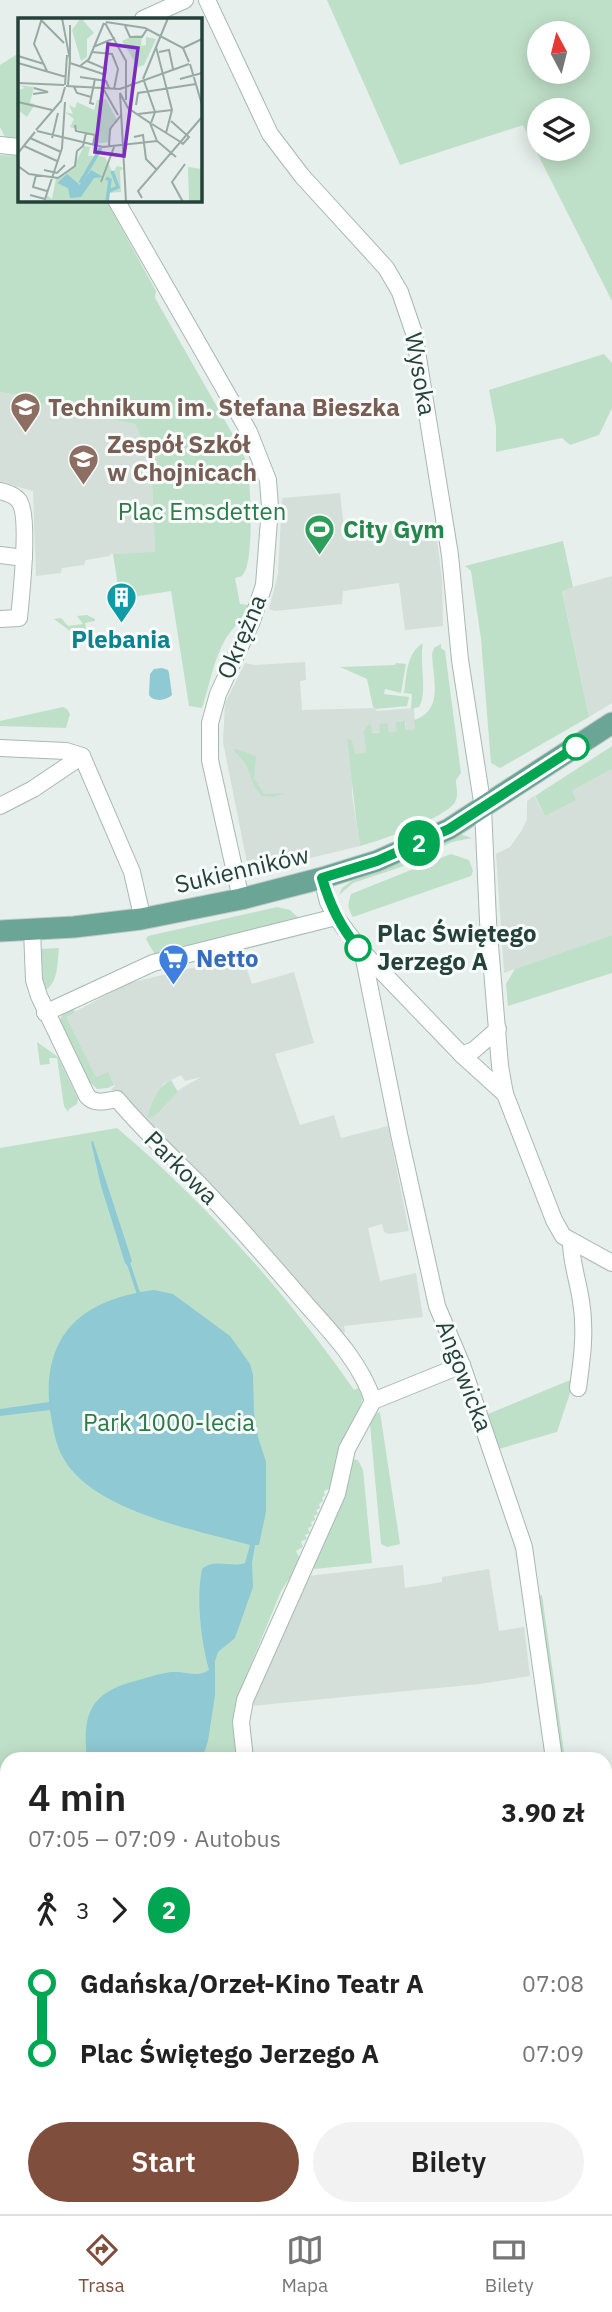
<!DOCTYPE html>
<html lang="pl">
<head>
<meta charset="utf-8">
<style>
	:root { --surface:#fff; --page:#f2f2f2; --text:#222; --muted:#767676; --line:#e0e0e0; --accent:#804e3d }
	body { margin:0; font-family:"IBM Plex Sans",sans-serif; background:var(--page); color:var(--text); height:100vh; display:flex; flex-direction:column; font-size:26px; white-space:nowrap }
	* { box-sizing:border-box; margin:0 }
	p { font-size:23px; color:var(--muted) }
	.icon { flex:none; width:38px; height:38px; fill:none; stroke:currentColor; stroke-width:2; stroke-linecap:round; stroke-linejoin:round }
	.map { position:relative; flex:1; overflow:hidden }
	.drawer { position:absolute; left:0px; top:1752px; width:612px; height:464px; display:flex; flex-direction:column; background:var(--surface); border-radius:21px 21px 0 0; box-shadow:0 4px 18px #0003 }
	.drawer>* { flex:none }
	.badge { padding:0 14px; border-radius:23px; font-size:24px; line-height:46px }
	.needle { width:46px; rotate:353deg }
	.tools { position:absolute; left:527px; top:21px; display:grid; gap:14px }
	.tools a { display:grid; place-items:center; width:63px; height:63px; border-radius:50%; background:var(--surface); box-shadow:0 4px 18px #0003; font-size:35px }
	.map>.badge { position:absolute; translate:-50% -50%; box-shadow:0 0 0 4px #fff }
	.legs { display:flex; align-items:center; gap:10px; height:77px; padding:0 28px; font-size:23px }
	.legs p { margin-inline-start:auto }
	.overview { display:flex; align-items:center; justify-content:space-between; height:119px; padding:0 28px }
	h1 { font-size:38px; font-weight:600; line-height:52px }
	.cta { display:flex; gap:14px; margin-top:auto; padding:14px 28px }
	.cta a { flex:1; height:80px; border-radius:42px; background:var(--accent); color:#fff; font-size:28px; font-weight:600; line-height:80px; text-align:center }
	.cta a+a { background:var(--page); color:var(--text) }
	ul { padding:0 28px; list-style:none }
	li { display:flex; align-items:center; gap:24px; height:70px; font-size:26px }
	li i { display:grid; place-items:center; width:10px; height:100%; margin:0 9px; background:currentColor }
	li i::after { content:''; width:18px; height:18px; margin:-9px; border:5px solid; border-radius:50%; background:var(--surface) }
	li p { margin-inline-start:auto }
	li:first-child i { background:linear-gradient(#0000 50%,currentColor 0) }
	li:last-child i { background:linear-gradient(currentColor 50%,#0000 0) }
	.tabs { display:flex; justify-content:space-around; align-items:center; height:98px; border-top:2px solid var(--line); background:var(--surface); font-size:19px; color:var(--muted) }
	.tabs a { display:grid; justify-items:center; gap:4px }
	.tabs .active { color:var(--accent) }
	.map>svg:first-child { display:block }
	.built { fill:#d4dfda; fill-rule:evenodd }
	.green { fill:#bfe0c8; fill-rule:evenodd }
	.water { fill:#8ec9d4 }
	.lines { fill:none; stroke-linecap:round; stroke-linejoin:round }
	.stream { stroke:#8ec9d4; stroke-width:3.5 }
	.minor-casing { stroke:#a8b8b2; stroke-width:18 }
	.major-casing { stroke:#c2cac8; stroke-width:23 }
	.minor { stroke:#fff; stroke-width:16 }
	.major { stroke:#6aa596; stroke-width:21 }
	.line-1-casing { stroke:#fff; stroke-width:16 }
	.line-1 { stroke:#00a651; stroke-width:10 }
	.stop-1-dot { fill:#fff; stroke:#00a651; stroke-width:3.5 }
	.labels { text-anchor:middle; stroke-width:6; stroke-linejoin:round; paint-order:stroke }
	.street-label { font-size:24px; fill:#24423a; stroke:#f7fbf9 }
	.education-label { font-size:24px; font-weight:bold; fill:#785e54; stroke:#f7fbf9; text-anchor:start }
	.park-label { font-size:24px; fill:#2d7a4b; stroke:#f7fbf9 }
	.leisure-label { font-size:24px; font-weight:bold; fill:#27864d; stroke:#f7fbf9; text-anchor:start }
	.culture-label { font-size:24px; font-weight:bold; fill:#0d838f; stroke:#f7fbf9 }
	.stop-label { font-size:24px; font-weight:bold; fill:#24423a; stroke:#f7fbf9; text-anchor:start }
	.shop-label { font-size:24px; font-weight:bold; fill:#366cbe; stroke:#f7fbf9; text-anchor:start }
	.inset-river { fill:none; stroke:#8ec9d4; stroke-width:3.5 }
	.inset-road { fill:none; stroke:#98aaa4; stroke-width:2 }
	.view { fill:#7b2cbf; fill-opacity:0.15; stroke:#7b2cbf; stroke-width:3.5 }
	.inset-edge { fill:none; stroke:#24423a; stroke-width:3.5 }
</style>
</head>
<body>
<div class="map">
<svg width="612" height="2214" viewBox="0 0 612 2214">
	<rect width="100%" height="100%" fill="#e6efeb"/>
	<!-- built -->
	<g class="built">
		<polygon points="0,392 18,395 57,409 135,424 151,459 155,553 110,554 110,556 86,560 84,565 62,568 61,573 36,576 33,491 0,482"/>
		<polygon points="340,493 345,537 435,524 442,579 443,626 405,630 399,583 343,591 342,604 275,611 269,609 278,574 282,498"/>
		<polygon points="612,576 612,703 589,717 562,590"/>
		<polygon points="305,662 306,680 300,681 302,710 374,708 377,711 414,708 415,729 406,730 406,722 397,731 389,732 388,723 380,733 364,732 367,752 354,754 352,795 360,846 253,872 248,868 223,742 225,703 245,663 255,665"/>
		<polygon points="612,769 612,935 504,973 496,854 510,847 522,830 527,819 527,801 534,796 545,816 572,791"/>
		<path d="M242 956 252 984 294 972 314 1043 275 1054 300 1125 334 1115 341 1138 388 1126 409 1231 389 1234 384 1232 382 1224 368 1228 380 1281 416 1273 423 1317 344 1326 345 1332 336 1334 311 1298 225 1199 182 1154 180 1155 111 1089 115 1086 108 1073 96 1077 65 1017 129 983ZM181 1075 185 1081 201 1077 180 1089 155 1116 163 1084Z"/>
		<polygon points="403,1565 405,1588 442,1582 442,1577 489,1569 499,1631 524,1627 530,1676 479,1684 252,1706 308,1576"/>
		<polygon points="77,2208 227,2208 228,2214 75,2214"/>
	</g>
	<!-- green -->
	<g class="green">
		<path d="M327 0H612V301L523 125 400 165ZM539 33H578V72H539ZM539 110H578V149H539Z"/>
		<polygon points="19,53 19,138 5,137 0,127 0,65"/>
		<path d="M0 155 19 156V200H106L156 291 155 298 236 440C240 448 245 456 247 465 251 483 254 559 244 573 242 577 239 577 235 578L240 604 249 605C243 618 234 627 226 638 213 660 210 685 202 708L189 706 171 591 120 599 113 554 155 552 151 459 135 424 57 409 18 395 0 392Z"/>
		<polygon points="604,354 612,363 612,408 599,435 570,445 562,438 496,452 496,426 489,390"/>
		<polygon points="563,541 573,587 562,591 589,717 500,768 491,763 481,639 471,571 465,566"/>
		<polygon points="87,615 95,619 95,621 85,623 88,642 97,641 98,644 86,643 54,619 61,618 68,626 83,624 77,616"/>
		<path d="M423 643C419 661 428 694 419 707L411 709 412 694 404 693C407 674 406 654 423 643Z"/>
		<path d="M441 644V648L445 651 461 773 456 780C456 787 459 795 455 802 446 818 379 841 360 846 354 810 352 775 347 738L352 741 355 754 366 752 364 732 367 726 371 724 372 733H380L379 724 388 723 389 732 397 731 396 722 405 721 406 730 415 729 414 720C444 710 433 680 432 654L434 648Z"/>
		<polygon points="396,663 406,664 401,693 385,689 384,694 409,697 407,706 376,709 373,707 367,679 340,667 395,665"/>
		<polygon points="63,707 67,709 70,714 66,728 0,726 0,721"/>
		<polygon points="612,746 612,769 572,791 576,800 545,816 535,796"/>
		<path d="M233 748 256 756 254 778 264 794 285 793 274 797 262 796C249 784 252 771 243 761 239 755 235 754 233 748Z"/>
		<polygon points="460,834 472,838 452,842 401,867 353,883 339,895 342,888 353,880 416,856"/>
		<path d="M451 854 469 860 473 871 471 876 353 917C347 908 348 904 351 894Z"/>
		<polygon points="277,907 290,910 302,921 155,955 146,939 148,936"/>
		<polygon points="612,935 612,973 508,1006 506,984 515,969"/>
		<path d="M59 948C57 964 59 983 44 991L40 974V949Z"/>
		<polygon points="73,1008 75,1012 66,1017 96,1077 108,1072 114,1085 108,1088 97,1089 91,1083 88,1084 59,1022 62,1015"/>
		<polygon points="37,1042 58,1057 78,1099 77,1104 69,1109 68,1112 64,1106 57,1058 49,1058 50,1064 40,1065"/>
		<path d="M171 1080 178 1092 155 1116 147 1118C152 1103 156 1088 171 1080Z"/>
		<path d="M117 1128C205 1202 289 1296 354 1390L358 1388 363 1397 336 1486 324 1491 325 1496 322 1497 323 1501 319 1504 320 1508 316 1510 318 1514 314 1516 315 1520 311 1522 312 1526 308 1528 310 1533 305 1535 307 1539 301 1541 303 1547 296 1551 299 1557 306 1554 281 1591 238 1696 233 1724 236 1759H7V2044L0 2043V1148Z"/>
		<polygon points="575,1378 557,1432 499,1449 488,1414"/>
		<polygon points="380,1412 400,1544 387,1547 381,1544 370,1424 373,1415"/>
		<polygon points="352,1459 358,1460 363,1470 372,1563 315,1569 309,1566"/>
		<polygon points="542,1595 565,1759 560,1759 535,1597"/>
		<polygon points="430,2208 559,2208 560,2214 430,2214"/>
		<polygon points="18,2209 18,2208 77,2209 75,2214 17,2214"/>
	</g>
	<!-- water -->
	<g class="water">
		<path d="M162 668 168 670 169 673 172 695C166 701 153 702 149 695L150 674 154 669Z"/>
		<polygon points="93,1141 132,1261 128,1266 125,1263 101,1186 91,1142"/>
		<path d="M154 1290 173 1294 230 1336 250 1364 253 1375 254 1412 258 1437 266 1462V1512L259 1545H255L252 1563 253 1587 235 1638 218 1652 215 1661V1695L208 1741 202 1759H87C82 1714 90 1693 135 1681 147 1678 160 1673 172 1672 186 1671 198 1678 209 1670 201 1642 196 1598 202 1569 215 1558 230 1568 245 1563L250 1545C196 1530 97 1512 65 1461 55 1445 53 1428 50 1410L0 1416V1409L49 1402C45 1330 86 1299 154 1290Z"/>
	</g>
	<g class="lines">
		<!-- stream -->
		<g class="stream">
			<polyline points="128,1262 138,1292"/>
			<polyline points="72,2214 74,2208"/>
		</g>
		<defs>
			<g id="minor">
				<polyline points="207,0 270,134 302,176 386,268 400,292 414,333 450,555 460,660 483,808 488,921 500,1066 505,1094"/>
				<polyline points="143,19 185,0"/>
				<polyline points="0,145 19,147"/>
				<polyline points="116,200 249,432 268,480 270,507 264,585 252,621 218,694 210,723 210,760 241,899"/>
				<path d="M0 491C7 493 15 495 19 501 30 515 21 598 19 618L0 619"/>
				<polyline points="0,555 24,558"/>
				<polyline points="0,748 66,751 82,756 132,872 140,907"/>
				<polyline points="0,806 33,789 82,756"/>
				<polyline points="322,878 328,902 336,917 359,948 462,1055 505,1094 554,1220 563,1236 612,1263"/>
				<path d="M32 930 34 980 39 996 87 1096C95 1105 106 1101 117 1099 142 1129 171 1156 199 1184 236 1223 271 1263 306 1304 331 1332 362 1364 373 1401"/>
				<polyline points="363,954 399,1134 437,1306 462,1365 524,1547 554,1759"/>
				<polyline points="45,1013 153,963 336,917"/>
				<polyline points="462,1055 474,1050 498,1029"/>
				<path d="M571 1242C571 1262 578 1280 581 1301 586 1330 582 1359 578 1388"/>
				<polyline points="245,1759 241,1722 245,1700 337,1494 347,1449 373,1401 462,1365"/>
				<polyline points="606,2021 612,2020"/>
				<polyline points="0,2063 7,2064"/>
				<polyline points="606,2120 612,2164"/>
				<polyline points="366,2214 367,2208"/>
			</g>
			<polyline id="major" points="0,931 74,927 141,919 241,899 322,878 377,861 449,829 612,723"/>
		</defs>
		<!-- minor casing -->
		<use href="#minor" class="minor-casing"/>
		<!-- major casing -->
		<use href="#major" class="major-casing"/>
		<!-- minor -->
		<use href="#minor" class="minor"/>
		<!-- major -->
		<use href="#major" class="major"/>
	</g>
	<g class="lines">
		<defs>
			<path id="line-1" d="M358 948C340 926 330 905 322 878L377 861 449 829 576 747"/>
		</defs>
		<!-- line-1 casing -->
		<use href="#line-1" class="line-1-casing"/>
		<!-- line-1 -->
		<use href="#line-1" class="line-1"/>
	</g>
	<!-- icons -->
	<defs>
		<symbol id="school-pin" viewBox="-11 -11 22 30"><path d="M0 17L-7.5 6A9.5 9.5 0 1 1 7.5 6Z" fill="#8d6e63" stroke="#f7fbf9"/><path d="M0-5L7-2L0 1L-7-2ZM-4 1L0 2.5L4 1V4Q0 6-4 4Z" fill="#fff"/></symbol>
		<symbol id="stadium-pin" viewBox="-11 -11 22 30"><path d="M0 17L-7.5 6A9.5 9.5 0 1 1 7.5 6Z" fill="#2e9e5b" stroke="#f7fbf9"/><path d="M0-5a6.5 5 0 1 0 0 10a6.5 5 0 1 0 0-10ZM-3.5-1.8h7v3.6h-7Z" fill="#fff"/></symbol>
		<symbol id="building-pin" viewBox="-11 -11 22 30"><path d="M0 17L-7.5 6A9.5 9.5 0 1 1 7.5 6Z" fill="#0f9aa8" stroke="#f7fbf9"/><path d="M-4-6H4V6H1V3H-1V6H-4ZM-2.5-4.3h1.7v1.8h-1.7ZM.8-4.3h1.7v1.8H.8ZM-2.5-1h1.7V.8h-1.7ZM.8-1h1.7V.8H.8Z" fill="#fff"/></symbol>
		<symbol id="supermarket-pin" viewBox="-11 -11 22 30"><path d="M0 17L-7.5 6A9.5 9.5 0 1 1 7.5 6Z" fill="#3f7fe0" stroke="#f7fbf9"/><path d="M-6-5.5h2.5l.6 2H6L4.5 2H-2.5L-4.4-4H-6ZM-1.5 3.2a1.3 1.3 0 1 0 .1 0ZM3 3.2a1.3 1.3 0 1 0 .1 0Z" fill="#fff"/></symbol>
	</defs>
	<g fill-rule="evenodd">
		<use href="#school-pin" x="8" y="390" width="35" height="47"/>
		<use href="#school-pin" x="66" y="442" width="35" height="47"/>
		<use href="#stadium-pin" x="302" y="512" width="35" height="47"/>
		<use href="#building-pin" x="104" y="580" width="35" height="47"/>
		<use href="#supermarket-pin" x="156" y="942" width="35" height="47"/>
	</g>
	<!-- markers -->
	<g class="stop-1-dot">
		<circle cx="576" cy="747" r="12"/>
		<circle cx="358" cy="948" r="12"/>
	</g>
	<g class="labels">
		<!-- street labels -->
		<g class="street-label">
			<text transform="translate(420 374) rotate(80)" y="8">Wysoka</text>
			<text transform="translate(242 637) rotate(-67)" y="8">Okrężna</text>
			<text transform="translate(242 870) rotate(-13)" y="8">Sukienników</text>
			<text transform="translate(181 1168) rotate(45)" y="8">Parkowa</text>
			<text transform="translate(464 1376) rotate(69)" y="8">Angowicka</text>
		</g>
		<!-- education labels -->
		<g class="education-label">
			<text x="48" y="416">Technikum im. Stefana Bieszka</text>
			<text x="107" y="453">Zespół Szkół<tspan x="107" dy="28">w Chojnicach</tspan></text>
		</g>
		<!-- park labels -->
		<g class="park-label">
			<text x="202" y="520">Plac Emsdetten</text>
			<text x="169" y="1431">Park 1000-lecia</text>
		</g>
		<!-- leisure labels -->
		<g class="leisure-label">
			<text x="343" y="538">City Gym</text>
		</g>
		<!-- culture labels -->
		<g class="culture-label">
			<text x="121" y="648">Plebania</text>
		</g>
		<!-- stop labels -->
		<g class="stop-label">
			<text x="377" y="942">Plac Świętego<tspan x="377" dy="28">Jerzego A</tspan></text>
		</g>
		<!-- shop labels -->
		<g class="shop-label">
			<text x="196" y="967">Netto</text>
		</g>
	</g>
	<!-- overview -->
	<g transform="translate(18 18)">
		<rect width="184" height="184" fill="#e6efeb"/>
		<path d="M56 0H63L76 15 69 21V39L63 43 54 12 62 1ZM117 17H124L123 28 128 27V19L138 21 126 47 120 49 104 23ZM0 67 16 69 12 85 17 86 9 99 0 92V72L7 70ZM88 81 100 104 95 105 91 124 75 126 77 117 52 109 56 101 47 94 55 96 51 87 57 90 59 84 76 92 79 82ZM66 128 72 129 70 138H78L79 130H84L79 138 87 139 95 155 99 148 106 150 102 153 103 174 90 175 89 184H27L28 177 34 181 38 160 55 150ZM170 149 184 151V184H171Z" fill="#bfe0c8"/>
		<path d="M73 152 85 159 76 160 63 179 52 180 50 170 39 165 49 156 62 167Z" fill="#8ec9d4"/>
		<path class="inset-river" d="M88 160 92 162 89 184M62 165 83 130M91 173 100 169 94 153"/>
		<path class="inset-road" d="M24 0 16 26 29 53M44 0 52 42 50 67M23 2 46 25M88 4 127 10 165 30 171 44M87 5 108 43V82M52 7V41M107 8 112 19H124L129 11M75 29 97 20M138 29 154 92 148 115M165 30 184 21M74 34 94 36 100 51 96 71M141 34 151 32 155 51M0 38 26 46M69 43 88 51 87 57M0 45 48 59M52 45 88 57M172 46 184 87M62 48 71 41 86 5M62 59 88 63 91 70M125 61 150 0M162 61 184 55M126 63 137 94 133 105M0 65 46 67M47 67 49 37M48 68 102 71 171 46M56 69 59 75 73 79M86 72 100 97M102 75 108 184M102 75 110 90 132 105 139 123 158 139M15 76 30 74 16 70M0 84 34 92M76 86 72 85 77 61M118 87 120 75 178 66M120 96 154 92M153 103 171 119 165 126 161 123M134 106 161 123M57 107 58 113 77 117 75 126M18 112 43 83 47 69M19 113 85 129 139 123M116 119 125 117 128 141 138 151M12 120 43 134M34 120 40 95M6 128 39 143M91 129 92 111 104 96M59 133 65 128 68 115M0 135 17 114M0 148 11 156 40 160 57 148 59 133M26 152 39 155 47 147M18 157 15 169 29 173M83 164 96 129M12 177 27 181 44 130 47 84M124 180 120 173 184 99M165 184 154 164 167 146"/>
		<path class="view" d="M90 26 120 30 106 138 77 134Z"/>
		<rect width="184" height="184" class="inset-edge"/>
	</g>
</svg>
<div class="tools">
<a><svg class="needle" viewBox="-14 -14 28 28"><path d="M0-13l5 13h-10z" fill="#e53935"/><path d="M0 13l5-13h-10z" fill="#767676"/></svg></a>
<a><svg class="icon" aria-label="layers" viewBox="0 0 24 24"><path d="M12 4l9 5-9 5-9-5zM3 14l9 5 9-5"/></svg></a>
</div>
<b class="badge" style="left:419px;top:843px;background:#00a651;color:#fff">2</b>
<section class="drawer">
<div class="overview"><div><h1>4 min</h1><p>07:05 – 07:09 · Autobus</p></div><b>3.90 zł</b></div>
<div class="legs"><svg class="icon" aria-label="walk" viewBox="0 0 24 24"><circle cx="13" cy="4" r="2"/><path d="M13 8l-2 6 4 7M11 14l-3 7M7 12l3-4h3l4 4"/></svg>3<svg class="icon" aria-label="forward" viewBox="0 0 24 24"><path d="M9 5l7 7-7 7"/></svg><b class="badge" style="background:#00a651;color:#fff">2</b></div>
<ul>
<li><i style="color:#00a651"></i><b>Gdańska/Orzeł-Kino Teatr A</b><p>07:08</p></li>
<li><i style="color:#00a651"></i><b>Plac Świętego Jerzego A</b><p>07:09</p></li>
</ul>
<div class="cta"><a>Start</a><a>Bilety</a></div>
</section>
</div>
<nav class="tabs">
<a class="active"><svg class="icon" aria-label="directions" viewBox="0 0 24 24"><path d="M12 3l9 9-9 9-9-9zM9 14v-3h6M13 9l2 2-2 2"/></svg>Trasa</a>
<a><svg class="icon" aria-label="map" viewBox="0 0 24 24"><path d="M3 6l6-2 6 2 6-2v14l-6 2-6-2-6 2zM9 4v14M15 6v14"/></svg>Mapa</a>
<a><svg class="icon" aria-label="tickets" viewBox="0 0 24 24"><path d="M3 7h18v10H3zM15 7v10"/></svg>Bilety</a>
</nav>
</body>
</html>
